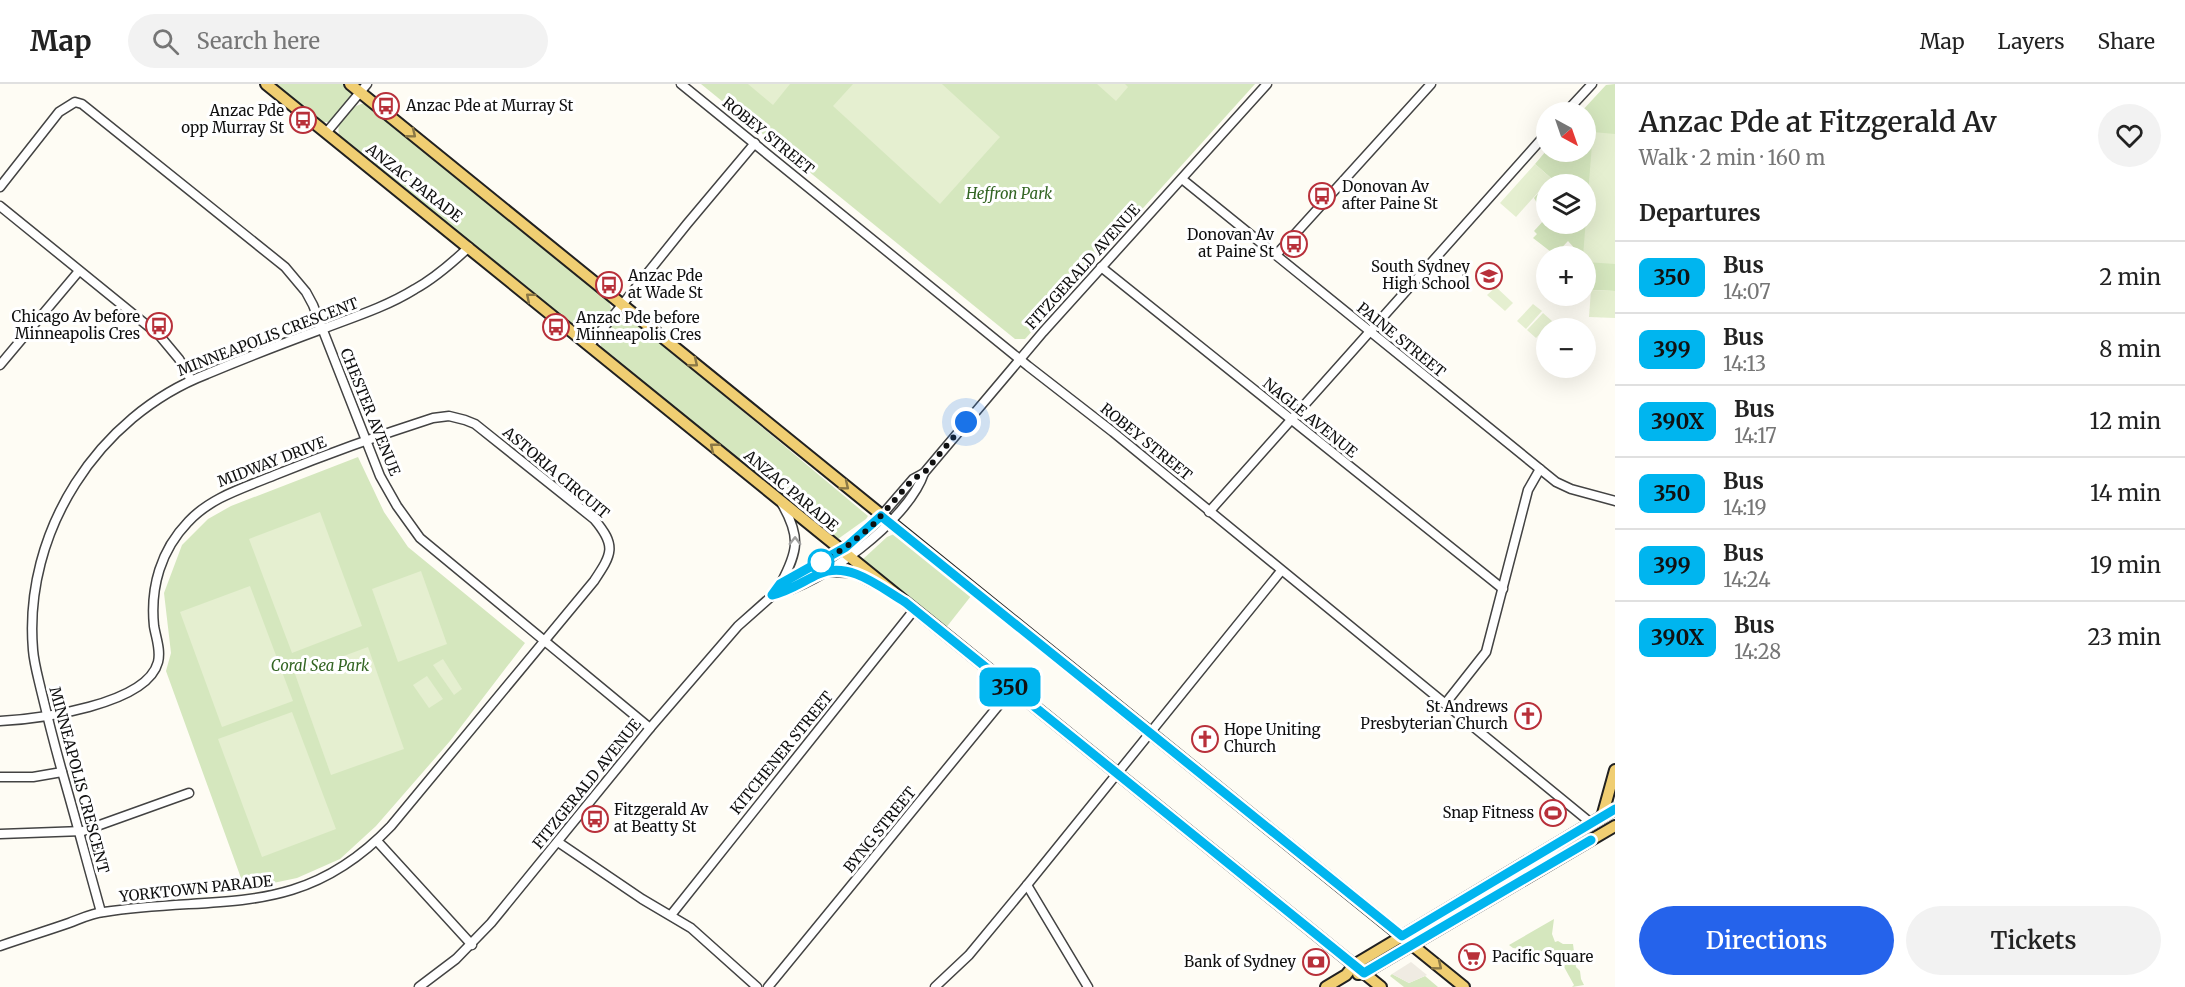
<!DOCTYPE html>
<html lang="en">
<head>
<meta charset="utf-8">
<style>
	:root { --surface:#fff; --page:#f2f2f2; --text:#222; --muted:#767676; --line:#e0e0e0; --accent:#2563eb }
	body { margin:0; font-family:Merriweather,serif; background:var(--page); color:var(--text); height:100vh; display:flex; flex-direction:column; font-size:22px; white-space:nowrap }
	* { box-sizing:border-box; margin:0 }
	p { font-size:20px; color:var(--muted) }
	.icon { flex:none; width:33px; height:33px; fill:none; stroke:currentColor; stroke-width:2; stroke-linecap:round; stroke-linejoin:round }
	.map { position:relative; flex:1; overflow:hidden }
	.sheet { display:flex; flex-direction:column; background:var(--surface); width:570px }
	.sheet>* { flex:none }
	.badge { padding:0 12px; border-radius:9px; font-size:21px; line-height:39px }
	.needle { width:39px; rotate:140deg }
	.buttons { position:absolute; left:1536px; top:18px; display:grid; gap:12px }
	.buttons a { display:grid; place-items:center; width:60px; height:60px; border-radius:50%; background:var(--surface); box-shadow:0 6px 24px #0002; font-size:30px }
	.you { position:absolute; width:30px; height:30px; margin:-15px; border:4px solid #fff; border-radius:50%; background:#1a73e8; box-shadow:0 0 0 9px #1a73e833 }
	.map>.badge { position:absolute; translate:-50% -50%; box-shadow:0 0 0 3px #fff }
	h2 { padding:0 24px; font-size:22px; line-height:54px }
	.round { display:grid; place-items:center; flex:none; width:63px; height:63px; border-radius:32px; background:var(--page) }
	.summary { display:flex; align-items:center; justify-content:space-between; height:102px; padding:0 24px }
	h1 { font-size:28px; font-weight:600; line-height:45px }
	.button { display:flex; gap:12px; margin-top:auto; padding:12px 24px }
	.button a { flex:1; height:69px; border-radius:36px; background:var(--accent); color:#fff; font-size:24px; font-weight:600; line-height:69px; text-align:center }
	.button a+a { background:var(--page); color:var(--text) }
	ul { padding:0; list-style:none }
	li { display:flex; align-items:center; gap:18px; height:72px; padding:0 24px; border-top:2px solid var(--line) }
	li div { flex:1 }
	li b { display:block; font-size:22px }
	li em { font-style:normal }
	li .badge { min-width:66px; font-weight:700; text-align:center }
	header { display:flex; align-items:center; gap:36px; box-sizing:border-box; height:84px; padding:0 30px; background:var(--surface); border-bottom:2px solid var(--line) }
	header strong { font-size:28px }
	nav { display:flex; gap:33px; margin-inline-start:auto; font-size:21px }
	.search { width:420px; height:54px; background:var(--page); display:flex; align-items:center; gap:15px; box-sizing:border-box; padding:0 21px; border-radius:33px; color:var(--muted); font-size:22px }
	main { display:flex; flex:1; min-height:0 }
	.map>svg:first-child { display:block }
	.green { fill:#d5e7be }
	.pitch { fill:#e5efd0 }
	.plaza { fill:#efebe2 }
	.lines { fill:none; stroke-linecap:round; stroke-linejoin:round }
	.minor-casing { stroke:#434343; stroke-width:11 }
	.major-casing { stroke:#212121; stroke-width:14 }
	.minor { stroke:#fff; stroke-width:8 }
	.major { stroke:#f0ce72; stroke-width:10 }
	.oneway { stroke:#8b7846 }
	.oneway2 { stroke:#9f9f9f }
	.line-casing { stroke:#fff; stroke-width:14 }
	.line { stroke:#00b5ef; stroke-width:9 }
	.walk { stroke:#101010; stroke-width:6; stroke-dasharray:0 10.8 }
	.stop-dot { fill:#fff; stroke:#00b5ef; stroke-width:3 }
	.labels { text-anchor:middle; stroke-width:6; stroke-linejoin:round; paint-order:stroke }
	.poi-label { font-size:15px; fill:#101010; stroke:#fff; text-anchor:start }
	.street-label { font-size:15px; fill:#101010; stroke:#fff }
	.park-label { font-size:15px; font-style:italic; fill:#336523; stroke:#fff }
</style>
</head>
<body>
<header>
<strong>Map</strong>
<div class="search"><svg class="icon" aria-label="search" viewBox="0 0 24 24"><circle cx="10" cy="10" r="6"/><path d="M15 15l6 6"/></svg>Search here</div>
<nav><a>Map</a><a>Layers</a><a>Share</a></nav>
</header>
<main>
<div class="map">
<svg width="1615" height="903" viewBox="0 0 1615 903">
	<rect width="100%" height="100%" fill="#fefcf4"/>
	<!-- green -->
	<g class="green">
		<polygon points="275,0 345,0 351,8 351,12 329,38 320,38"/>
		<polygon points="701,0 1255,0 1025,255 1015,255"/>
		<polygon points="1615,0 1615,207 1591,206 1586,200 1586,172 1572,172 1577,167 1568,157 1555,171 1533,154 1537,150 1534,147 1545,135 1543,133 1546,128 1542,125 1546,120 1546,140 1586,140 1586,100 1546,100 1546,111 1537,119 1534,114 1551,94 1535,80 1546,67 1586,68 1586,28 1581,28 1606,1"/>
		<path d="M366 19 608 216 612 226 590 253 584 252 340 53C333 37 351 21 366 19Z"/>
		<polygon points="620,231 628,231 868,432 866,435 838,455 832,453 602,266 600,258"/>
		<polygon points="358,373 384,428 408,463 525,559 450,657 376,742 340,775 297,794 245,805 166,587 171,569 164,509 182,461 208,435 231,422"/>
		<polygon points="894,450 971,512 945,545 862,476 887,453"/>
		<polygon points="1554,835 1552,850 1555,858 1558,857 1563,860 1573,860 1576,883 1580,887 1581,895 1584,901 1572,903 1574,901 1563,881 1559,883 1544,874 1525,870 1522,865 1513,864 1509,861"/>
		<polygon points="1392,890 1409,899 1425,892 1438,903 1404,903 1390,892"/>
	</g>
	<!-- pitch -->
	<g class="pitch">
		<polygon points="748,0 790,0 773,21"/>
		<polygon points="853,0 942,0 1000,53 940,120 833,22"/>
		<polygon points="1097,0 1125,0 1128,3 1116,17"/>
		<polygon points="1593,48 1615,50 1615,180 1586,178 1586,172 1583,172"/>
		<polygon points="1535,80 1551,94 1516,133 1500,119"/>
		<polygon points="1496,203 1513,219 1505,227 1487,211"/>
		<polygon points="1591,206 1615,207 1615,234 1589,233"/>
		<polygon points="1533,220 1542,227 1526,245 1517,237"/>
		<polygon points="1543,229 1552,237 1536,254 1527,246"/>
		<polygon points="320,428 362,542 292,569 249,455"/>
		<polygon points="421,487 447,560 398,578 372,505"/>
		<polygon points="250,502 293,617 222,643 180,528"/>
		<polygon points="368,563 404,665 331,691 295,590"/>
		<polygon points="443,575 462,605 454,611 433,581"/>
		<polygon points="427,592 443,615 429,624 413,601"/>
		<polygon points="292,628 336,745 262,773 218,655"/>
	</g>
	<!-- plaza -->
	<polygon class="plaza" points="1411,878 1427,891 1409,899 1392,890"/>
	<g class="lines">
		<defs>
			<g id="minor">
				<polyline points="681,0 1028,282 1113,348 1591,739"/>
				<polyline points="1566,28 1592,0"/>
				<polyline points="326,49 367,0"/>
				<polyline points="1182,95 1556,398 1571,405 1615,417"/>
				<polyline points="0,103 59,28 75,18 82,20 285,183 306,208 313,221 380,392 397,422 420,454 650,644"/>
				<polyline points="0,122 159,251 179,275 191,296"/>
				<polyline points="1276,171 1431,0"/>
				<polyline points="1101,183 1503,505"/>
				<polyline points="589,262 687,140 755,59"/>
				<polyline points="0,281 79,187"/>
				<polyline points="1209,428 1546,50"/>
				<polyline points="826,488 853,489 884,505"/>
				<path d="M781 499C798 467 801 453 782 420"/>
				<path d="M773 511C821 501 908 437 924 389L1043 248 1267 0"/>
				<polyline points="1445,620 1486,568 1528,406 1540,385"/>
				<path d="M0 637C38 635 147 621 158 578 161 566 156 554 154 542 150 503 161 466 188 438 211 413 244 404 275 391 327 370 380 351 433 334L449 332 465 336 475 340 594 435C617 462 612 470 594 497L391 742C300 837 220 810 104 828 92 829 80 835 69 839 46 847 23 854 0 862"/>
				<polyline points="0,693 33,693 62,688"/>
				<polyline points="0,750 83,747 189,709"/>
				<polyline points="377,757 472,861"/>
				<polyline points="558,758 642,815 691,844 757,903"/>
				<polyline points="1027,801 1088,903"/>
				<path d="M101 828C88 782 76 736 63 691 55 663 48 635 41 606 38 593 34 579 33 566 23 448 98 332 207 290 245 274 284 259 322 245 354 233 386 223 415 205 435 194 452 179 469 163"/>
				<polyline points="671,831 914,526"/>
				<polyline points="419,903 456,875 491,839 650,644 738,542 773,511 780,500 825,475 861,451 875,439 913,395 924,389"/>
				<polyline points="768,903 1012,605"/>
				<polyline points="935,903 969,871 1027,801 1281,487"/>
			</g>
			<g id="major">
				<polyline points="266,0 1381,903"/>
				<polyline points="350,0 1464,903"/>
				<polyline points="1602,733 1615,686"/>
				<polyline points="1358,890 1364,889 1615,742"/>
				<polyline points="1326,903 1346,891 1354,881 1615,725"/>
			</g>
		</defs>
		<!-- minor casing -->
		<use href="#minor" class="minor-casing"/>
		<!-- major casing -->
		<use href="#major" class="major-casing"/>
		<!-- minor -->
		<use href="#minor" class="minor"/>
		<!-- major -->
		<use href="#major" class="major"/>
	</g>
	<!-- one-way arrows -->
	<defs><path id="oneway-chevron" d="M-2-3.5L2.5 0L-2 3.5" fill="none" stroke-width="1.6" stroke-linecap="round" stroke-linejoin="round" transform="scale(1.5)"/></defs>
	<g class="oneway">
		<use href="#oneway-chevron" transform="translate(412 50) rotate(39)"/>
		<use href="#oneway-chevron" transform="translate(530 213) rotate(-140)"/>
		<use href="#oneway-chevron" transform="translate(694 279) rotate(39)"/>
		<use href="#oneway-chevron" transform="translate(714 363) rotate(-141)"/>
		<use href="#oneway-chevron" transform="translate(845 402) rotate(39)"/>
		<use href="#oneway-chevron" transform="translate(1438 882) rotate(39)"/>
	</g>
	<use class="oneway2" href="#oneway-chevron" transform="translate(795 457) rotate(-89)"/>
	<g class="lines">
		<defs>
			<path id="line" d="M1591 756 1364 889 905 518C881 504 849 476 819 490 803 497 790 507 772 511L780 500 846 463 881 432 1402 852 1615 725"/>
		</defs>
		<!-- line casing -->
		<use href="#line" class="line-casing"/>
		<!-- line -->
		<use href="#line" class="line"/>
		<!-- walk -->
		<polyline class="walk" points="821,478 846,463 872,442 913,395 924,389 966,338"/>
	</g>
	<!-- icons -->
	<defs>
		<symbol id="bus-ring" viewBox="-11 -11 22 22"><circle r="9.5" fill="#fff" stroke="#b8303a" stroke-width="1.5"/><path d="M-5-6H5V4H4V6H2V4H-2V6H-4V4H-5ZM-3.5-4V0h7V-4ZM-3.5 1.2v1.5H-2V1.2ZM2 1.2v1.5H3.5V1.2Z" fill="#b8303a"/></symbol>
		<symbol id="school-ring" viewBox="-11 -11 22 22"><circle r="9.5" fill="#fff" stroke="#b8303a" stroke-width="1.5"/><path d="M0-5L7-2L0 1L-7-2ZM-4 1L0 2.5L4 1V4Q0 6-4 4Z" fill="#b8303a"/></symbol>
		<symbol id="church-ring" viewBox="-11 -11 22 22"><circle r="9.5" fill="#fff" stroke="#b8303a" stroke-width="1.5"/><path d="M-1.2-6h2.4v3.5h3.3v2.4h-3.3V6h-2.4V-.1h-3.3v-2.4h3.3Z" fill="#b8303a"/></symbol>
		<symbol id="stadium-ring" viewBox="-11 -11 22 22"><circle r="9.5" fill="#fff" stroke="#b8303a" stroke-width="1.5"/><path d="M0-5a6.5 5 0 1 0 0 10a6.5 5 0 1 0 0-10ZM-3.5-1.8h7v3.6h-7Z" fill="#b8303a"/></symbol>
		<symbol id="supermarket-ring" viewBox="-11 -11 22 22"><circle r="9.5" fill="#fff" stroke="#b8303a" stroke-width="1.5"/><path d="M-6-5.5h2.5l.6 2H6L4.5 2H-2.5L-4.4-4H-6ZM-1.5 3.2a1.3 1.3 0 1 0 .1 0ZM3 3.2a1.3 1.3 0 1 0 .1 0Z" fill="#b8303a"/></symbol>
		<symbol id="bank-ring" viewBox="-11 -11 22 22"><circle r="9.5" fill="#fff" stroke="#b8303a" stroke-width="1.5"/><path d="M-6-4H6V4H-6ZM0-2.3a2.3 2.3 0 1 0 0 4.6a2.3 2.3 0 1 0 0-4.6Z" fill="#b8303a"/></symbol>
	</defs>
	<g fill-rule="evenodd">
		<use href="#bus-ring" x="371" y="7" width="30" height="30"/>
		<use href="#bus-ring" x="288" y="21" width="30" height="30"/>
		<use href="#bus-ring" x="1307" y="97" width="30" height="30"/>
		<use href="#bus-ring" x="1279" y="145" width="30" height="30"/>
		<use href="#school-ring" x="1474" y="177" width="30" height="30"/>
		<use href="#bus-ring" x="594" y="186" width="30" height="30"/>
		<use href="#bus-ring" x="144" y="227" width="30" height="30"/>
		<use href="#bus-ring" x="541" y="228" width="30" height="30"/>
		<use href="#church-ring" x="1513" y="617" width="30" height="30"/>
		<use href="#church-ring" x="1190" y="640" width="30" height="30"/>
		<use href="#stadium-ring" x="1538" y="714" width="30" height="30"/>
		<use href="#bus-ring" x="580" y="720" width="30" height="30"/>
		<use href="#supermarket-ring" x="1457" y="858" width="30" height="30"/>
		<use href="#bank-ring" x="1301" y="863" width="30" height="30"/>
	</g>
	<!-- markers -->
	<circle class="stop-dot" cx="821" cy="478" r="12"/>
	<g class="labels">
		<!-- poi labels -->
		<g class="poi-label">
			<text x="406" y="27">Anzac Pde at Murray St</text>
			<text x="284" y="32" text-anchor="end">Anzac Pde<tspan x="284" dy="17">opp Murray St</tspan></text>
			<text x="1342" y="108">Donovan Av<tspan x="1342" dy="17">after Paine St</tspan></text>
			<text x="1274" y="156" text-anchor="end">Donovan Av<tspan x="1274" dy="17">at Paine St</tspan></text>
			<text x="1470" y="188" text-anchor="end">South Sydney<tspan x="1470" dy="17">High School</tspan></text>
			<text x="628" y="197">Anzac Pde<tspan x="628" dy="17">at Wade St</tspan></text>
			<text x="140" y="238" text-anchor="end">Chicago Av before<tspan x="140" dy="17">Minneapolis Cres</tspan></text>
			<text x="576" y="239">Anzac Pde before<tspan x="576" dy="17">Minneapolis Cres</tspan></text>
			<text x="1508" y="628" text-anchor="end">St Andrews<tspan x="1508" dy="17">Presbyterian Church</tspan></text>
			<text x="1224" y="651">Hope Uniting<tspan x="1224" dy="17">Church</tspan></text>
			<text x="614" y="731">Fitzgerald Av<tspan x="614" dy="17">at Beatty St</tspan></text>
			<text x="1534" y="734" text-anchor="end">Snap Fitness</text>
			<text x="1492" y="878">Pacific Square</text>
			<text x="1296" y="883" text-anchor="end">Bank of Sydney</text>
		</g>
		<!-- street labels -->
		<g class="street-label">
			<text transform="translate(768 52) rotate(39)" y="5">ROBEY STREET</text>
			<text transform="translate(414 99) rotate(38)" y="5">ANZAC PARADE</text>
			<text transform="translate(1083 183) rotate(-48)" y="5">FITZGERALD AVENUE</text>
			<text transform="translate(268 253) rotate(-21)" y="5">MINNEAPOLIS CRESCENT</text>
			<text transform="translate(1401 256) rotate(39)" y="5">PAINE STREET</text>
			<text transform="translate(370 328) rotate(68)" y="5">CHESTER AVENUE</text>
			<text transform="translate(1310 334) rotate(39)" y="5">NAGLE AVENUE</text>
			<text transform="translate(1146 358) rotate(39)" y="5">ROBEY STREET</text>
			<text transform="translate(272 378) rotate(-21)" y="5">MIDWAY DRIVE</text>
			<text transform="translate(556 389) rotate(40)" y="5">ASTORIA CIRCUIT</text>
			<text transform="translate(791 407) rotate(40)" y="5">ANZAC PARADE</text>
			<text transform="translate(782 669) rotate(-51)" y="5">KITCHENER STREET</text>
			<text transform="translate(79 696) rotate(75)" y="5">MINNEAPOLIS CRESCENT</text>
			<text transform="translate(587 700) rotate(-51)" y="5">FITZGERALD AVENUE</text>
			<text transform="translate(880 746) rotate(-51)" y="5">BYNG STREET</text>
			<text transform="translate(196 805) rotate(-6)" y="5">YORKTOWN PARADE</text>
		</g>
		<!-- park labels -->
		<g class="park-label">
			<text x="1009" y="115">Heffron Park</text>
			<text x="320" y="587">Coral Sea Park</text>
		</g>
	</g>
</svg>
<div class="buttons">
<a><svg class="needle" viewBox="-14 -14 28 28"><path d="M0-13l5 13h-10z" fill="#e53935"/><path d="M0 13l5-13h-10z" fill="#767676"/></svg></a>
<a><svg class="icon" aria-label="layers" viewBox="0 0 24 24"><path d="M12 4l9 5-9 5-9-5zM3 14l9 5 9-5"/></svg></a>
<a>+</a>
<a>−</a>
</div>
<div class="you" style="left:966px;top:338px"></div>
<b class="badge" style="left:1010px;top:603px;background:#00b5ef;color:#111">350</b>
</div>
<section class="sheet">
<div class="summary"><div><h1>Anzac Pde at Fitzgerald Av</h1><p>Walk · 2 min · 160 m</p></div><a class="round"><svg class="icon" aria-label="heart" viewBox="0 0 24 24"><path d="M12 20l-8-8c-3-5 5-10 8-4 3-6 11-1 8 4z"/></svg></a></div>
<h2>Departures</h2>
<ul>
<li><span class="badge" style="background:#00b5ef;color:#111">350</span><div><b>Bus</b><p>14:07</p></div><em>2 min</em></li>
<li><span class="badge" style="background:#00b5ef;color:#111">399</span><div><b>Bus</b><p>14:13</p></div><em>8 min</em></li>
<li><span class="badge" style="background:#00b5ef;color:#111">390X</span><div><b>Bus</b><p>14:17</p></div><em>12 min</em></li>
<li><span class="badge" style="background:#00b5ef;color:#111">350</span><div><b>Bus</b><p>14:19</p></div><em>14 min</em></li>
<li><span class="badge" style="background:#00b5ef;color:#111">399</span><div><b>Bus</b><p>14:24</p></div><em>19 min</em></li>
<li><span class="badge" style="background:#00b5ef;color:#111">390X</span><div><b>Bus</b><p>14:28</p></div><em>23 min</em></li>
</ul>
<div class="button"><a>Directions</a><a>Tickets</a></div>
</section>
</main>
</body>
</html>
